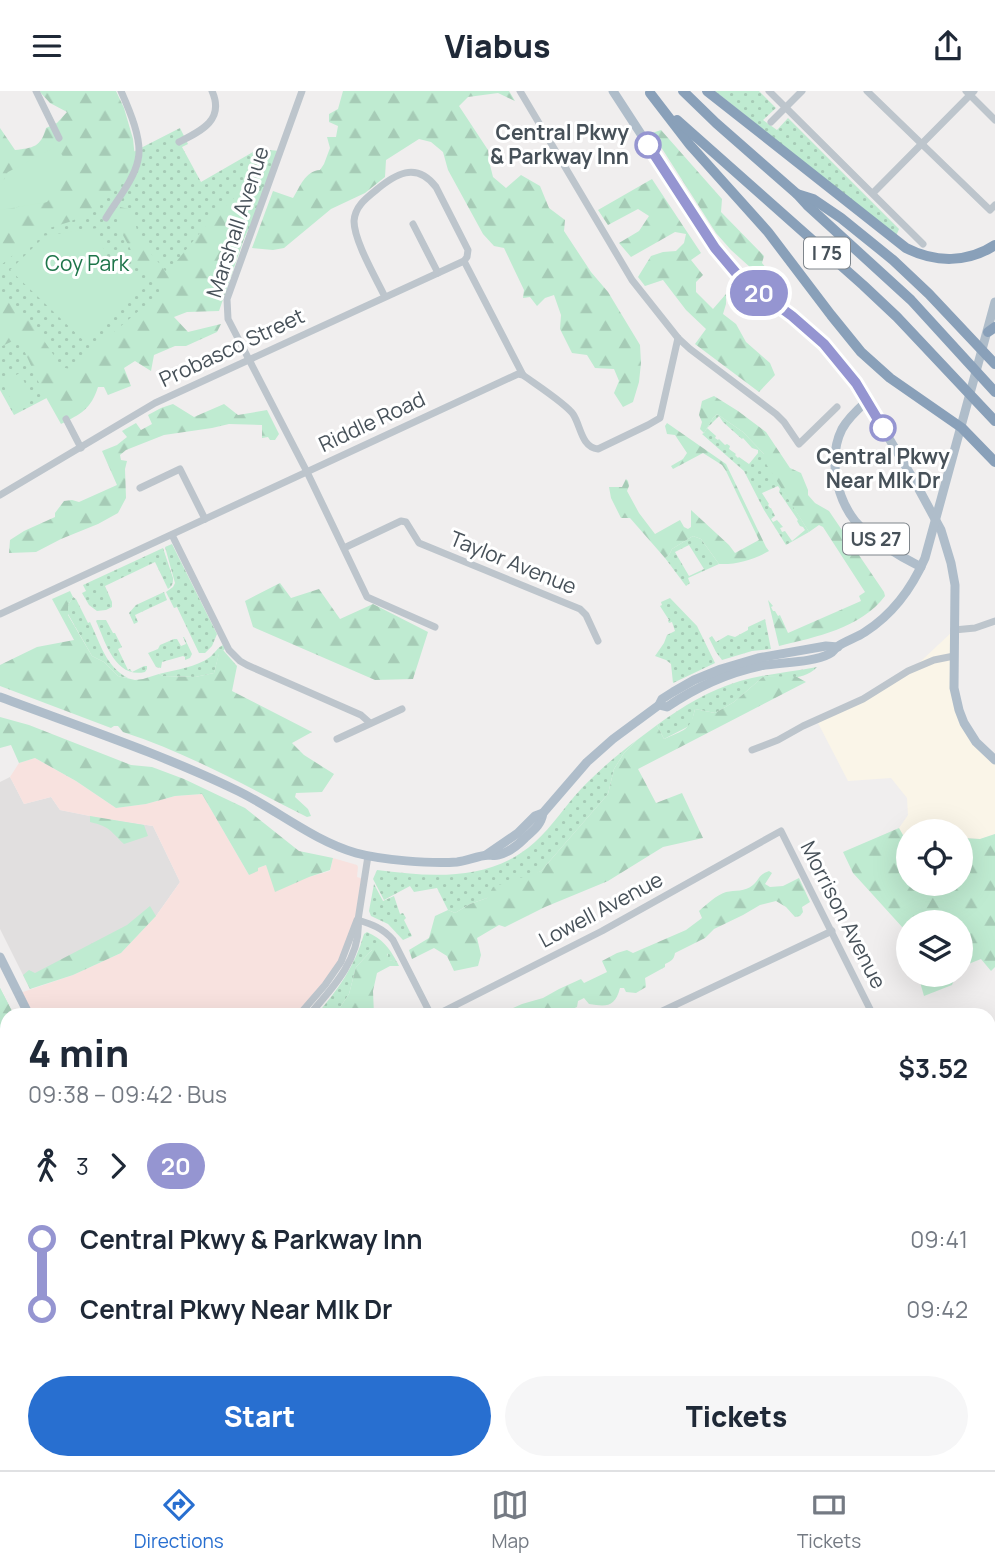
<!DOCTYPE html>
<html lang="en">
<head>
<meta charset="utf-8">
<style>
	:root { --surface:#fff; --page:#f6f6f7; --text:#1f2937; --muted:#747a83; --line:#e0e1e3; --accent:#286fd0 }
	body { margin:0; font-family:Manrope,sans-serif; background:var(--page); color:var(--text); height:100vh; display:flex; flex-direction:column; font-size:26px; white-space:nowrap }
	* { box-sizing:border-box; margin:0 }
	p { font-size:23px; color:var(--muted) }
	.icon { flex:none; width:38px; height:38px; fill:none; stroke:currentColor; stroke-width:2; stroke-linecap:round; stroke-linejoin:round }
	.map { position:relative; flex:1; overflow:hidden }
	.details { position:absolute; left:0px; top:917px; width:996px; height:462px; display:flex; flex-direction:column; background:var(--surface); border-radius:21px 21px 0 0; box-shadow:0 7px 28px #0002 }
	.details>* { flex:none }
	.badge { padding:0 14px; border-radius:23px; font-size:24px; line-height:46px }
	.tools { position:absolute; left:896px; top:728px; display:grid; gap:14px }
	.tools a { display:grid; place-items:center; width:77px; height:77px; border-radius:50%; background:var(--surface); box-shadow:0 7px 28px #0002; font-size:35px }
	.map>.badge { position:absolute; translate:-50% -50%; box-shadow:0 0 0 4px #fff }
	.legs { display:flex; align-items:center; gap:10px; height:77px; padding:0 28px; font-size:23px }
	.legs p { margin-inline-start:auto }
	.overview { display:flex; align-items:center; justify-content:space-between; height:119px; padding:0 28px }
	h1 { font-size:38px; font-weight:800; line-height:52px }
	.action { display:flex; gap:14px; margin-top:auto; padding:14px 28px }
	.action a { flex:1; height:80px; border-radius:42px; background:var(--accent); color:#fff; font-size:28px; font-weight:800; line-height:80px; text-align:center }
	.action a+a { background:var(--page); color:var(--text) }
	ul { padding:0 28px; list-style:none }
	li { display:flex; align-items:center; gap:24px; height:70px; font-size:26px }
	li i { display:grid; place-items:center; width:10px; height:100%; margin:0 9px; background:currentColor }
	li i::after { content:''; width:18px; height:18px; margin:-9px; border:5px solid; border-radius:50%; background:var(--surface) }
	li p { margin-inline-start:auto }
	li:first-child i { background:linear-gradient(#0000 50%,currentColor 0) }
	li:last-child i { background:linear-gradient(currentColor 50%,#0000 0) }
	header { display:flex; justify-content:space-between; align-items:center; height:91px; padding:0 28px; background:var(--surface); font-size:32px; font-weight:800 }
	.tabs { display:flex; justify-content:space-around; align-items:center; height:98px; border-top:2px solid var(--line); background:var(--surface); font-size:19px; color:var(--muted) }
	.tabs a { display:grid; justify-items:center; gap:4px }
	.tabs .current { color:var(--accent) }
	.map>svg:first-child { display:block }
	.commercial { fill:#faf5e8 }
	.education { fill:#e1dfdf }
	.medical { fill:#f8e2df }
	.green { fill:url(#green-dots); fill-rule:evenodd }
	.forest { fill:url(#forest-firs) }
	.pitch { fill:#bfebd1 }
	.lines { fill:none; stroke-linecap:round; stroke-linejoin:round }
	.stream { stroke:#90d2e4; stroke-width:2 }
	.minor { stroke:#bdc5cc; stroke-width:7 }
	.major { stroke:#afbdca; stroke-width:9 }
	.highway { stroke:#89a0b9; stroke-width:10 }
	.line-1-casing { stroke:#fff; stroke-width:16 }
	.line-1 { stroke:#9595d1; stroke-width:10 }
	.stop-1-dot { fill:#fff; stroke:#9595d1; stroke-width:3.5 }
	.labels { text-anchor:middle; stroke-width:6; stroke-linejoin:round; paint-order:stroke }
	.shield { fill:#fff; stroke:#7e858b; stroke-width:2 }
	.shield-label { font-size:19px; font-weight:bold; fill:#475159 }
	.stop-label { font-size:21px; font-weight:bold; fill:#475159; stroke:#fff; text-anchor:end }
	.street-label { font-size:21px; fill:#475159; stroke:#fff }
	.park-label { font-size:21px; fill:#1e754a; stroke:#fff }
</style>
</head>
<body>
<header><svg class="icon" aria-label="menu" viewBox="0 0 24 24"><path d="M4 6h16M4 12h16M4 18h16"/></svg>Viabus<svg class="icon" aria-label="share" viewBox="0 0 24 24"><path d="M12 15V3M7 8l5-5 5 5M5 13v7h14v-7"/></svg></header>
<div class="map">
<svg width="995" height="1379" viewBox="0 0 995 1379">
	<defs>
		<pattern id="green-dots" width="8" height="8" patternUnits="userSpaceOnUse" patternTransform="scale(1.75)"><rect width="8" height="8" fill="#bfebd1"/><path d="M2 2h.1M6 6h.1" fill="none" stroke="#a6cbb6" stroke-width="1.8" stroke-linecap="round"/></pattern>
		<pattern id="forest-firs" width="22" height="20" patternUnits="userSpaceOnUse" patternTransform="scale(1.75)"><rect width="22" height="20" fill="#bfebd1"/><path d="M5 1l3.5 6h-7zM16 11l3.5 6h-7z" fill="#a6cbb6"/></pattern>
	</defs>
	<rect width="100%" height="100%" fill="#f0eeee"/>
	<!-- commercial -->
	<polygon class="commercial" points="954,539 954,597 964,632 995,669 995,743 980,748 961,747 961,740 908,740 908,753 899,737 908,724 907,707 891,687 848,690 818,632 905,585"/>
	<!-- education -->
	<polygon class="education" points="10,686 24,713 51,706 60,719 100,727 153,735 180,791 156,825 30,898 0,838 0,691"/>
	<!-- medical -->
	<polygon class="medical" points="35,667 76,690 116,717 146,713 175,705 202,703 249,784 258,777 266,774 309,786 330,780 333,767 357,774 358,776 357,786 364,788 358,829 341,871 299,924 29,924 19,905 23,901 73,884 121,862 156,825 180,791 153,735 100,727 60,719 51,706 24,713 10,686 19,672"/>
	<!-- green -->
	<g class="green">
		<polygon points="715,0 759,0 776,17 763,29 777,39 788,27 899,138 896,145"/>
		<polygon points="180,37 188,53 182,56 201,91 258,58 280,60 261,112 243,150 219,213 172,222 118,270 14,324 0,299 0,78 59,47 82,87"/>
		<path d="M717 323 743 341 764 363V368L809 441 786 454 764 419 744 380 702 343 704 342 713 327ZM719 325 723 331 742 348 743 347 752 357 758 359V362L749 373 739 366 738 367 735 364 736 363 729 358 730 355 727 353 725 354 719 348 718 349 715 347 716 345 707 337ZM778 395 780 398 779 401 798 429 797 430 800 435 803 436 805 439 792 450 785 440 782 441 780 437 783 436 777 429 773 431 771 428 775 425 771 417H770L768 414 769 413 762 402Z"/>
		<path d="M693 445 701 448 719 473 688 487 690 492 686 495 665 467 669 464 672 458ZM689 454 704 478 689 485 675 461Z"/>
		<polygon points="172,453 217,543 212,555 205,562 199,562 177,516 174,517 166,501 173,496 175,492 165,456"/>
		<path d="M163 457 173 487C173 491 173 495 168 498L155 471 105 495 112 511V516L106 519 97 520 89 514 82 502 86 500 83 494Z"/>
		<polygon points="164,501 167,509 135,524 138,531 134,533 129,522 136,514"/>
		<path d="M73 506 76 508 88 532 90 531C100 552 106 576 128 587L118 585 104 571 92 565 68 523V514Z"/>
		<polygon points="670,507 697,535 715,572 673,592 671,573 666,569 655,565 664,552 667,544 675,540 672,531 669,532 668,530 669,529 660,515 662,514 661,511"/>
		<polygon points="765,528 771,558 752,560 722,569 716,561 709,547 712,545 716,551 728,544 735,546 748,539 748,536"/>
		<path d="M97 529H106L113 542H115L122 556 118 558 128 579 130 578 132 581 144 575H147V578L145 581C115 588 105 550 96 530Z"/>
		<polygon points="183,546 184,546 192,563 190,567 185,569 185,566 183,565 162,571 161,577 156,576 148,562 158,558 160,554 174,548 177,548 181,555 186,553"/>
		<path d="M223 554 225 558 219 563 214 582 195 586 163 585 159 583C175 579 197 576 210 566 215 562 217 557 223 554Z"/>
		<path d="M817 576C803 591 783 586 764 585L734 611 715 622 695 618 691 634 664 648 657 634C683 615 710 599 740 590 765 583 791 581 817 576Z"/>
		<path d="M637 649 624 662 614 678 608 703 541 780 487 807 470 813 455 822 448 819 437 797 414 801 410 795 384 809 373 788 377 779C432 786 491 791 535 751 552 736 565 715 581 698 598 680 617 664 637 649Z"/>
		<polygon points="374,793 383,810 394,805 400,823 403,822 406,827 404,829 412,845 403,849 388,833 371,825 369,820"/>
		<path d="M367 841C382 848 389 856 397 871L388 869V863L372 859 356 876 349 903 335 924H316C338 899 355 875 364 843Z"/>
		<polygon points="0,897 14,924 7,924 7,1320 0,1321"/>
	</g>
	<!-- forest -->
	<g class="forest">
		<path d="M39 0H116L124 17 133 48 135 67 123 91 104 108 94 120 69 131 43 139 0 175V119L47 111 8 81 0 96V37L15 59C33 57 41 56 46 37L57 32 67 21 50 12Z"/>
		<path d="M343 0H509L515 10 498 2 468 6 459 15 488 59 489 70 493 86 506 97 521 84 540 95 549 117 565 129 564 140 591 181 608 201 640 254 641 272 639 291 633 311 623 316 614 302 619 290 614 278 595 277 587 264 572 262 560 238 561 224 554 204 545 207 537 215 530 206 523 207 524 199 504 157 494 155 483 143 448 79 443 61 431 51 419 48 386 69 385 86 365 102 331 118 284 157 273 159 252 157 273 100 293 107C300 96 305 80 320 79L324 73 330 57 327 46H336L338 35 329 31V23L338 18Z"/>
		<polygon points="661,39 722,108 721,121 764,165 762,172 776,189 771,195 731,159 716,142 652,42"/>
		<polygon points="652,88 701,162 691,169 703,184 696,191 696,201 713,218 726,203 726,213 723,223 736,233 746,251 770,272 775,284 759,301 695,253 706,238 686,219 663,189 645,195 638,186 651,165 663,161 676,160 684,152 686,143 675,141 631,166 619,152 639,140 649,125 638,118 608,134 598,119"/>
		<path d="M253 90 262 96 219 220 187 221 174 226 188 241 221 233 217 241 186 255H175L154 264 151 280 135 270 124 277 131 295 108 304 104 296H98C91 318 81 323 61 333L43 301 23 257 15 249 0 256V201C26 222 44 248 61 276L70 278 160 202 156 188 139 174 117 133 120 116 133 119C136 150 149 159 167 182L212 127Z"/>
		<path d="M714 305 738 320 766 341 790 377 801 382 808 399V404L815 412 829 420 884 501 885 505C861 537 816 546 779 555L768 509 773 515 771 516 773 520H775L778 525 780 524 788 542 861 510 859 505 865 501 823 436 819 434 809 441 763 368 764 363 743 341 717 323 713 327 704 342 700 338 702 331 699 324 702 310Z"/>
		<polygon points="173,313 194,326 224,313 238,324 267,319 279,343 275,349 270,349 268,346 262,347 262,334 229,333 212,337 164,344 126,359 120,364 121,369 127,370 125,378 126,407 118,422 98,433 61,448 36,461 9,462 10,449 24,440 55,426 55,422 64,410 72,409 79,411 117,394 102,360 117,354 127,346 122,340 136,332 141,339 152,333 148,324 161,317"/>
		<path d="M667 332 726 373 766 456 769 460C755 468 736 474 719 473L701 448 693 445 672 458 669 464 665 467 630 427H621L611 407 609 396H622L626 388 628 390 629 395 627 400 639 422 655 443 680 429 684 436 688 438 691 436V419L729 454 735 462 759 449 726 380 722 374 703 362 673 378 671 375 683 368 687 362 675 344 667 343 665 335Z"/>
		<polygon points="280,492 291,507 319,498 340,528 373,513 428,541 413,588 375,589 253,536 245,510"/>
		<path d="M70 500 73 506 68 514V524L92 565 104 571 118 585 135 589 143 588 159 583 163 585 195 586 214 582 219 562 223 559 237 575 232 600 312 641 292 652 304 664 334 683 322 701 296 702 295 706 308 718 311 725 307 726C246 695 188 662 123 641L118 635H114L111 637 0 595V574L37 556 74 549 52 508Z"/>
		<path d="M764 585 797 586 806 591 638 678 656 712 682 702 703 747 663 756 608 790 545 816 505 836 499 834 477 847 481 864 478 875 454 880 447 865 434 857 412 868 409 859 429 847 435 825 448 819 455 822 470 813 487 807 493 796 541 780 608 703 614 678 624 662 637 649 657 634 664 648C684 639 690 640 695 618L715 622 734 611Z"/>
		<polygon points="0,626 29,634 131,674 152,676 184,688 245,717 299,760 333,767 330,779 309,786 275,801 266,774 258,777 258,780 249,784 202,703 175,705 146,713 116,717 76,690 35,667 19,672 11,654 0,657"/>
		<path d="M90 725 144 734 148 745 124 753C110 740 111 736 90 731Z"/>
		<polygon points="899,737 908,753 908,793 961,793 961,747 980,748 995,743 995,876 991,880 981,868 961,876 961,831 908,831 908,853 903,837 853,782 843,761"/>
		<path d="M769 780 772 782 765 793 770 796 783 795 799 787 810 811 802 816 803 821 800 825 795 826 786 816 776 810 760 814 743 824 714 838 705 847 675 862C674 869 671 870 665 873V876L645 887 646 896 636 902 626 901 624 897H620C615 916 607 916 589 913L584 907 578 910 577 916 559 924H497L522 913 543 907 559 898 581 888 584 892 607 881 602 870 617 862 627 859 633 862 686 839 702 827 699 820C706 814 716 804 726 801 735 799 745 801 753 794 760 788 758 784 769 780Z"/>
		<polygon points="150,815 156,825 121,862 73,884 30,898 23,884 29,879 35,882 127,834"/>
		<polygon points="375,853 380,854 386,858 389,869 397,871 399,875 390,875 377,882 373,900 374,924 335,924 349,903 356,876 372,859"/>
		<polygon points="918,884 956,884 952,894 924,905"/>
		<polygon points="0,897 14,924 7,924 7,975 0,965"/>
		<path d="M989 948 995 962V1078L989 1079C989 1071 992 1070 994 1063 995 1052 993 1036 991 1026L989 1025Z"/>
		<polygon points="0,1196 3,1196 7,1198 7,1320 0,1321"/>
	</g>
	<!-- pitch -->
	<g class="pitch">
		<polygon points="57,55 72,82 47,111 0,119 0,96 8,81"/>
		<polygon points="98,137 107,172 115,164 146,195 111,228 109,226 84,250 10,179 42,148 42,145"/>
		<polygon points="20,282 33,309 15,317 2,291"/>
	</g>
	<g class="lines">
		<!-- stream -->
		<polyline class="stream" points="0,1274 7,1275"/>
		<!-- minor -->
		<g class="minor">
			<polyline points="36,0 59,47"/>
			<polyline points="302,0 227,208 228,228 307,381 367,506 435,536"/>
			<polyline points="520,0 632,189 678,247 690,258 776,323 784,331 799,353 837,316"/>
			<polyline points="769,0 923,153"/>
			<polyline points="867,0 990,119 995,114"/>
			<polyline points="966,0 995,29"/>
			<polyline points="771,31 802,0"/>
			<path d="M179 51C201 40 225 29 212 0"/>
			<polyline points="873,102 974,0"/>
			<path d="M106 127C116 110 134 89 138 69 143 50 129 18 121 0"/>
			<polyline points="413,133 438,182"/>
			<polyline points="464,170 523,284"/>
			<polyline points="66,328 81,357"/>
			<polyline points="140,397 180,378 205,428"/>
			<path d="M0 404 155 312 464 170 467 166 468 159 436 96C416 70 395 83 375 100 365 108 355 116 354 130 354 150 376 187 385 206"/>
			<polyline points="172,444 229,559 240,570 247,574 361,624 370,632"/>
			<polyline points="344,457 401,430 406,431 419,452 580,518 586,524 598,550"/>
			<path d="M0 523 518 283 523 284C535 293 565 312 573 323 581 335 581 356 598 358L648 334 660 327 678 247"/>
			<polyline points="954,539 975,537 995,530"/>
			<polyline points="337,648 402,618"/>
			<polyline points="752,659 778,649 803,635 863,608 908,580 934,569 954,565"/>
			<path d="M358 829C371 833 383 837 393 849L431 924"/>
			<polyline points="299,924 325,894 341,871 357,829"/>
			<path d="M309 924C332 898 362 866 358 829L368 765"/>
			<polyline points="436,924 602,840 781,740 873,924"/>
			<polyline points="654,924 832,840"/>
			<polyline points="989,938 995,937"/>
			<polyline points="0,1076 3,1109 0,1141"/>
			<polyline points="989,1157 995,1163"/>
			<polyline points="0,1177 7,1171"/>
			<polyline points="989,1250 995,1263"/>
			<polyline points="0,1328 7,1327"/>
			<polyline points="989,1354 995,1351"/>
			<polyline points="375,1372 378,1379"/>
			<polyline points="628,1372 631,1379"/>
			<polyline points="738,1372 742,1379"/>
			<polyline points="175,1379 190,1372"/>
			<polyline points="531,1379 545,1372"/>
			<polyline points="938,1379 952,1372"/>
		</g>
		<!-- major -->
		<g class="major">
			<polyline points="613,0 715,157 736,182 751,195 792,224 824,253 856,292 915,391 941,439 951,472 955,494 954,597 959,619 964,632 976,651 995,669"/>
			<path d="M867 310C858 318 848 327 842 338 828 366 836 406 855 430 869 447 901 466 921 476"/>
			<path d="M0 606C80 636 162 663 238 700 277 719 314 750 356 762 382 769 430 773 457 771 467 770 477 765 488 764 491 764 495 765 498 764 508 762 518 754 525 747 534 739 541 734 543 722"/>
			<path d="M659 614 667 616C695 597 727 582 760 575 779 571 812 572 829 563 834 561 832 560 837 556 845 550 856 547 865 541 893 523 912 497 925 467L995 211"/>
			<polyline points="486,764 518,742 535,725 543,722 587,671 613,648 659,614 662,608 673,601 694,589 721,578 758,567 826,555 838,556"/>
			<polyline points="0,866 29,924"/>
			<polyline points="989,1142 995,1141"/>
			<polyline points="250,1372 253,1379"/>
		</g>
		<!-- highway -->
		<g class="highway">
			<polyline points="683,0 716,32 797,103 807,114 911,209 995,301"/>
			<path d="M707 0 906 157C935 172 968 172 995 154"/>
			<polyline points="650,2 690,54 768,141 831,224 861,261 890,287 962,337 995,371"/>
			<polyline points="677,29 863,194 897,226 995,330"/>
			<polyline points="797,103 813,108 841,127 893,169 929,203 995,273"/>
			<polyline points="988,241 995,236"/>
		</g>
	</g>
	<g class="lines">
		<defs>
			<polyline id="line-1" points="648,54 715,157 736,182 751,195 792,225 824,253 856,292 883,337"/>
		</defs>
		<!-- line-1 casing -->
		<use href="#line-1" class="line-1-casing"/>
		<!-- line-1 -->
		<use href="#line-1" class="line-1"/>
	</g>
	<!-- markers -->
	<g class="stop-1-dot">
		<circle cx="648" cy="54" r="12"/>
		<circle cx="883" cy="337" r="12"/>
	</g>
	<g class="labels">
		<!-- shield labels -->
		<g class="shield">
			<rect x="804" y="146.5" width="46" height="31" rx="5"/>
			<rect x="843" y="432.5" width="66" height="31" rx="5"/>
		</g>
		<g class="shield-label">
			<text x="827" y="169">I 75</text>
			<text x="876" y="455">US 27</text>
		</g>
		<!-- stop labels -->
		<g class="stop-label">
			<text x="629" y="49">Central Pkwy<tspan x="629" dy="24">&amp; Parkway Inn</tspan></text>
			<text x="883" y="373" text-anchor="middle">Central Pkwy<tspan x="883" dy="24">Near Mlk Dr</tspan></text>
		</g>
		<!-- street labels -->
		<g class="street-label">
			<text transform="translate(238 131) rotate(-72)" y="7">Marshall Avenue</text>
			<text transform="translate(232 257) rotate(-25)" y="7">Probasco Street</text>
			<text transform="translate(372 331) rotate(-25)" y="7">Riddle Road</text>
			<text transform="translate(513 472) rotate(22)" y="7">Taylor Avenue</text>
			<text transform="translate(601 819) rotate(-28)" y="7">Lowell Avenue</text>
			<text transform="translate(843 824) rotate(63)" y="7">Morrison Avenue</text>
		</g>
		<!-- park labels -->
		<g class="park-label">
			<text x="87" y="180">Coy Park</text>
		</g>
	</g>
</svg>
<div class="tools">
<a><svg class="icon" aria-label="locate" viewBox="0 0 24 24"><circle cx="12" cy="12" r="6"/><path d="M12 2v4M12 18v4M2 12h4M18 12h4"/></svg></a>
<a><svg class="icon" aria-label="layers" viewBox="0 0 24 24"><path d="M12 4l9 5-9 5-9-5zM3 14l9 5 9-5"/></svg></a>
</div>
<b class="badge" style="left:759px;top:202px;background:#9595d1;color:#fff">20</b>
<section class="details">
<div class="overview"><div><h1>4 min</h1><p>09:38 – 09:42 · Bus</p></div><b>$3.52</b></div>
<div class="legs"><svg class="icon" aria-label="walk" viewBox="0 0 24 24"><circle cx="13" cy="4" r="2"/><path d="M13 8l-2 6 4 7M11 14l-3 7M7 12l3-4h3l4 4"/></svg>3<svg class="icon" aria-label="forward" viewBox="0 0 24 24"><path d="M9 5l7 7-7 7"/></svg><b class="badge" style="background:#9595d1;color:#fff">20</b></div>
<ul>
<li><i style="color:#9595d1"></i><b>Central Pkwy &amp; Parkway Inn</b><p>09:41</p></li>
<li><i style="color:#9595d1"></i><b>Central Pkwy Near Mlk Dr</b><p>09:42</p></li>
</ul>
<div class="action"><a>Start</a><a>Tickets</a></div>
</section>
</div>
<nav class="tabs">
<a class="current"><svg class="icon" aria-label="directions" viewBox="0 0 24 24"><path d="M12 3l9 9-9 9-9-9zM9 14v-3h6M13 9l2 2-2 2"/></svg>Directions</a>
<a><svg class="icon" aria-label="map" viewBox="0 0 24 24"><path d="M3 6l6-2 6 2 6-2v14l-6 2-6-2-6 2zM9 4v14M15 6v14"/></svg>Map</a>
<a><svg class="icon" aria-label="tickets" viewBox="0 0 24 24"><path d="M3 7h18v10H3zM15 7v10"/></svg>Tickets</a>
</nav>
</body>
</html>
